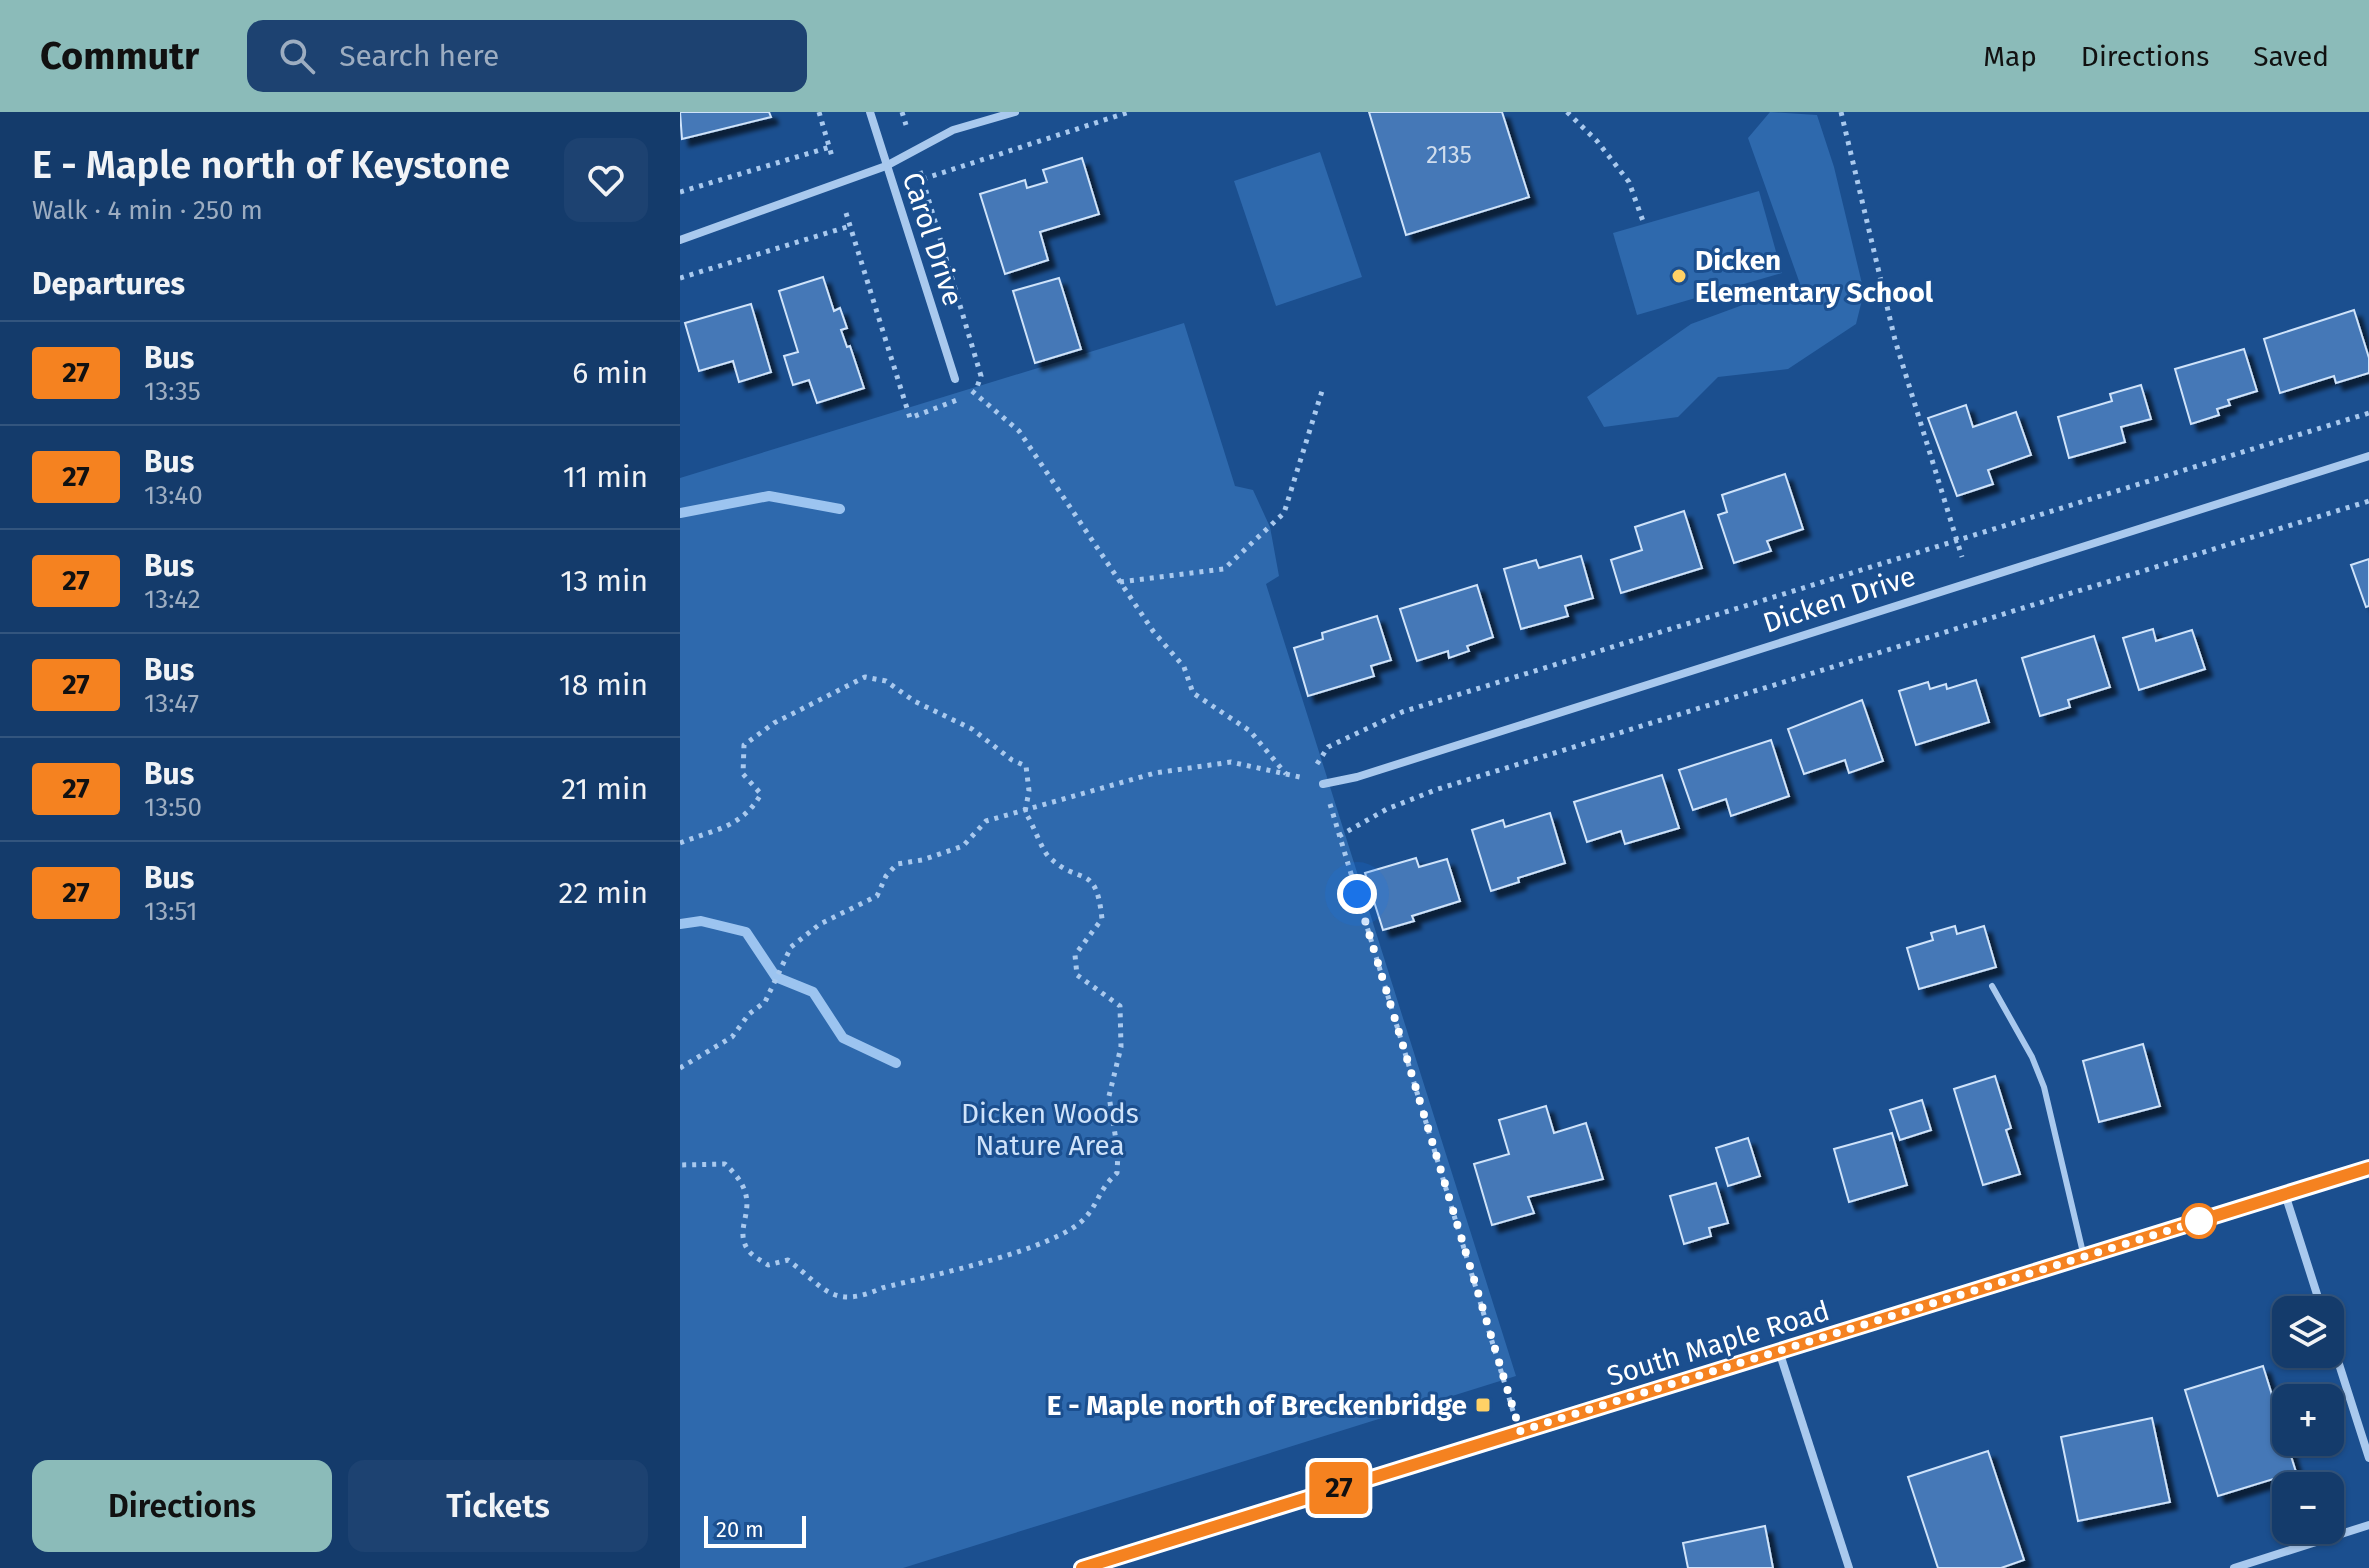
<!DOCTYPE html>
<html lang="en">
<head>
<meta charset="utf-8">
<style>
	:root { --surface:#143b6b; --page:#1d4271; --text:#f1f3f6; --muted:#9dadc1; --line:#33557e; --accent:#8bbbb9 }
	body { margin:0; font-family:"Fira Sans",sans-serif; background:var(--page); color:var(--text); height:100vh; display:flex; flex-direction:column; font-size:30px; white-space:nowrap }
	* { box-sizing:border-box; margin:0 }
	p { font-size:26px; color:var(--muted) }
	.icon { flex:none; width:44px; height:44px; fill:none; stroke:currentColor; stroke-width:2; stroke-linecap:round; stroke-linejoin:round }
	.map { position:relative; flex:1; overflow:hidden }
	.panel { display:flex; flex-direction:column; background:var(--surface); width:680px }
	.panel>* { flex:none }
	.badge { padding:0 16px; border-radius:6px; font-size:28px; line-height:52px }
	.buttons { position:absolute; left:1592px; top:1184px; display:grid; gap:16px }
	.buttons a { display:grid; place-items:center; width:72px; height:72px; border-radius:16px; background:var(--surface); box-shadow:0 2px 6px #0004,0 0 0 2px var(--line); font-size:40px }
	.scale { position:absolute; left:24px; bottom:20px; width:102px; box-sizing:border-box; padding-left:8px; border:4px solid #fff; border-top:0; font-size:22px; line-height:28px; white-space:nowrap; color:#fff; -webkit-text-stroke:6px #1b4f8f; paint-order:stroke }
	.you { position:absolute; width:40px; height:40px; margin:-20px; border:6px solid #fff; border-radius:50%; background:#1a73e8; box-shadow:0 0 0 12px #1a73e833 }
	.map>.badge { position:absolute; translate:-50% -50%; box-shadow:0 0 0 4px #fff }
	h2 { padding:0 32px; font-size:30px; line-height:72px }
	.round { display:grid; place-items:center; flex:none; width:84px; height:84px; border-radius:16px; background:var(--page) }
	.summary { display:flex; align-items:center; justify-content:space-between; height:136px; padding:0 32px }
	h1 { font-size:38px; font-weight:600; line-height:60px }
	.cta { display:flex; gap:16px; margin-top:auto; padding:16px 32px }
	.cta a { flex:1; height:92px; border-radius:16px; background:var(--accent); color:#111; font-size:32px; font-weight:600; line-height:92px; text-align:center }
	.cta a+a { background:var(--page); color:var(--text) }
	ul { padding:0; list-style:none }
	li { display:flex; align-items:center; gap:24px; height:104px; padding:0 32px; border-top:2px solid var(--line) }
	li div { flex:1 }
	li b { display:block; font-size:30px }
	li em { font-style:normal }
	li .badge { min-width:88px; font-weight:700; text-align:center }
	header { display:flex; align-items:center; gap:48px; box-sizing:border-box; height:112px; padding:0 40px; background:var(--accent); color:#111 }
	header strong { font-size:38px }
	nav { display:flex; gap:44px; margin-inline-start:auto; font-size:28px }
	.search { width:560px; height:72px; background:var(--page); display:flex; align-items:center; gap:20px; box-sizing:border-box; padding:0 28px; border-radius:16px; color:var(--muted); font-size:30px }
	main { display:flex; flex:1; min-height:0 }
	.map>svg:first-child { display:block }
	.green { fill:#2e69ad }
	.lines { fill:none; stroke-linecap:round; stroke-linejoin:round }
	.stream { stroke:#9cc4f0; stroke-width:10 }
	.building { fill:#4478b7; stroke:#cfe3fa; stroke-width:2; filter:url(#shadow) }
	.path { stroke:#a9c9ee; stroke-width:5; stroke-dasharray:4 6; stroke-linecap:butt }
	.service { stroke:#a9c9ee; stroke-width:6 }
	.minor { stroke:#a9c9ee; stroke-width:8 }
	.tertiary { stroke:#a9c9ee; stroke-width:14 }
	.line-casing { stroke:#fff; stroke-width:18 }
	.line { stroke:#f58220; stroke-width:12 }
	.walk { stroke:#fff; stroke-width:8; stroke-dasharray:0 14.4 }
	.poi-dot { fill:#ffd166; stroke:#1b4f8f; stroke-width:3 }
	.stop-dot { fill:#fff; stroke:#f58220; stroke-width:4 }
	.labels { text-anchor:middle; stroke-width:6; stroke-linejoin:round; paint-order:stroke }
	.number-label { font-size:24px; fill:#d0dded }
	.street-label { font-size:28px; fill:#fff; stroke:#1b4f8f }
	.poi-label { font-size:28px; font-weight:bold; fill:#fff; stroke:#1b4f8f; text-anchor:start }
	.park-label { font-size:28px; fill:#cfe3fa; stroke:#1b4f8f }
</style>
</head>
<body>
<header>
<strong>Commutr</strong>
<div class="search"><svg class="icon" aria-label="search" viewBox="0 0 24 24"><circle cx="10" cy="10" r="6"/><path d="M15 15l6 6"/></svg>Search here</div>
<nav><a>Map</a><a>Directions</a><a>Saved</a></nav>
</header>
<main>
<section class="panel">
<div class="summary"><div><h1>E - Maple north of Keystone</h1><p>Walk · 4 min · 250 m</p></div><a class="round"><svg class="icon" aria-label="heart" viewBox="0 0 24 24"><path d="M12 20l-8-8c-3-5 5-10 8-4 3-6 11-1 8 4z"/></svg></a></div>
<h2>Departures</h2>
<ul>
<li><span class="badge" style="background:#f58220;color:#111">27</span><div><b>Bus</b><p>13:35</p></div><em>6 min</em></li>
<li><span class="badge" style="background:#f58220;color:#111">27</span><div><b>Bus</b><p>13:40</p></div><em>11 min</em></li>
<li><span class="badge" style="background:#f58220;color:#111">27</span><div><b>Bus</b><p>13:42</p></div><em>13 min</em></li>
<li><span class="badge" style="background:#f58220;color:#111">27</span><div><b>Bus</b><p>13:47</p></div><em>18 min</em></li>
<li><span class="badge" style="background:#f58220;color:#111">27</span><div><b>Bus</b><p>13:50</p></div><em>21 min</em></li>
<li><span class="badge" style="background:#f58220;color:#111">27</span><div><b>Bus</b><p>13:51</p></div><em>22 min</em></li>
</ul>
<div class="cta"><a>Directions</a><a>Tickets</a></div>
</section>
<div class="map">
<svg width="1689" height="1456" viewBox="0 0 1689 1456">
	<defs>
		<filter id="shadow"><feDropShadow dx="7" dy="7" stdDeviation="2" flood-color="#0009"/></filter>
	</defs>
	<rect width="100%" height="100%" fill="#1b4f8f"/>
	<!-- green -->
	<g class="green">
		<polygon points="1090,0 1137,3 1154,55 1184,180 1176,212 1108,257 1038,265 998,305 924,315 907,285 1011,212 1120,172 1068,26"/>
		<polygon points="640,40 682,165 596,194 554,69"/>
		<polygon points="1079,79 1102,161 957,203 933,121"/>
		<polygon points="504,211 555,374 573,378 590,415 599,464 586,472 836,1264 223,1456 0,1456 0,366"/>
	</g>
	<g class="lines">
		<!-- stream -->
		<g class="stream">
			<polyline points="0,401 89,384 160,397"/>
			<polyline points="0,812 21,809 66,820 96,865 133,880 163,926 216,951"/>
		</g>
	</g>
	<!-- building -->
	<g class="building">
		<polygon points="0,0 89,0 91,5 2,27"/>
		<polygon points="689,0 822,0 849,85 726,123"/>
		<polygon points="402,46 419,102 360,120 368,148 325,162 300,82 345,68 347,76 367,70 363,58"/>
		<polygon points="143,165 154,199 160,196 167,216 161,218 167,235 170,234 184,276 137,291 129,268 113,273 104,244 118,240 99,179"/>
		<polygon points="379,166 401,237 355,251 333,179"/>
		<polygon points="71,192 91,260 59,270 53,249 19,259 5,211"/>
		<polygon points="1674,198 1689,246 1689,261 1656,271 1654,264 1600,281 1584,227"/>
		<polygon points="1564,237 1577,279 1548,288 1550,293 1537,297 1539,303 1511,312 1495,257"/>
		<polygon points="1461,273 1471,307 1441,315 1445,330 1389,346 1378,305 1432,289 1430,282"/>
		<polygon points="1286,293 1293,315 1336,300 1351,343 1308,358 1313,372 1277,384 1248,306"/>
		<polygon points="1105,362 1123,417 1087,429 1091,439 1054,451 1038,403 1047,400 1042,383"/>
		<polygon points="1004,399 1022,456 941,481 931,448 962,438 955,415"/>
		<polygon points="901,444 913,486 885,494 888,504 841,517 824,457 856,448 859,456"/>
		<polygon points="1689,447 1689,494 1686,495 1671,453"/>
		<polygon points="797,473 813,525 787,534 789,539 769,546 768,539 737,549 720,497"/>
		<polygon points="697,504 711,548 691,554 694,564 628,584 614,536 643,527 642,521"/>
		<polygon points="1473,517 1476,529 1512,518 1525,557 1459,578 1443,526"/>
		<polygon points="1414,524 1430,575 1388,588 1390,595 1360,604 1342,546"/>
		<polygon points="1296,568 1309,610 1236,633 1219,579 1248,570 1250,577 1266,572 1267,577"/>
		<polygon points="1182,588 1203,649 1169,661 1165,648 1124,662 1108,617"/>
		<polygon points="1091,628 1109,684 1051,704 1046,687 1013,698 999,658"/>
		<polygon points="982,663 999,716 945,732 941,719 907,730 894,690"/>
		<polygon points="870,701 885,751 838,766 839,770 811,779 792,718 823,708 825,715"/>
		<polygon points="736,746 739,755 767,747 780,789 732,804 734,809 703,818 685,761"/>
		<polygon points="1275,814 1277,822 1304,814 1316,855 1239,877 1227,836 1253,828 1251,821"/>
		<polygon points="1463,932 1480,994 1419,1010 1403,949"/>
		<polygon points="1315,964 1331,1016 1326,1018 1340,1062 1303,1073 1274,977"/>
		<polygon points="1242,988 1251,1018 1220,1028 1210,998"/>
		<polygon points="866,994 874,1021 906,1011 923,1067 848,1085 854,1101 812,1113 794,1052 829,1042 819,1008"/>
		<polygon points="1212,1021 1227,1073 1169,1090 1154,1037"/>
		<polygon points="1068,1026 1080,1064 1048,1074 1036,1036"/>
		<polygon points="1036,1071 1048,1111 1029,1116 1031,1124 1004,1132 990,1084"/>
		<polygon points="1583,1254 1616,1360 1538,1384 1505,1278"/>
		<polygon points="1472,1306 1490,1390 1398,1409 1381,1325"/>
		<polygon points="1308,1339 1344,1448 1321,1456 1258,1456 1228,1365"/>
		<polygon points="1085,1414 1093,1456 1008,1456 1003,1431"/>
	</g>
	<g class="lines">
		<!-- path -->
		<g class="path">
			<polyline points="139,0 153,48"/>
			<polyline points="222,0 226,13"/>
			<polyline points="887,0 917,29 949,70 964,112"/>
			<polyline points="1161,0 1215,228 1282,445"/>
			<polyline points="240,59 301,264 297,275"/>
			<polyline points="243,67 449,0"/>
			<polyline points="0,80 150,35"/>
			<polyline points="166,101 230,306 277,288"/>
			<polyline points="0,166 170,114"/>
			<polyline points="292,279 339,319 473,519 504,555 513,581 570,619 606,662"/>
			<polyline points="440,470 544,457 604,401 642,279"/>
			<polyline points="637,652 648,635 722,600 1689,301"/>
			<polyline points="650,692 833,1299"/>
			<polyline points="659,724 707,697 758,677 1689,389"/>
			<path d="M0 731C32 718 62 716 81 682L63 662 64 633 94 611 185 565 206 569 234 589 292 617 332 648 346 654 349 679 345 700C354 713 361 737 369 745 400 775 416 749 422 807L395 843 397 863 440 894 441 935 429 984 438 1041 437 1061C419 1077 418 1092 405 1106 376 1138 248 1164 202 1176 152 1198 145 1176 108 1148L88 1153C82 1149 72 1144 68 1138 50 1111 89 1092 45 1052L0 1053"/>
			<polyline points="0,956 52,925 69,902 85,890 111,835 140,812 197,784 206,764 217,752 242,748 283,734 306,709 475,661 551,650 624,666"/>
		</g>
		<!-- service -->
		<polyline class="service" points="1312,874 1352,945 1364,975 1404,1145"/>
		<!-- minor -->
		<g class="minor">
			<polyline points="190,0 275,267"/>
			<polyline points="0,128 206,54 273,18 335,0"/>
			<polyline points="643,672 677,665 1689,344"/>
			<polyline points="1605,1082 1642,1198"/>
			<polyline points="1650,1224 1689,1346"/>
			<polyline points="1099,1239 1169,1456"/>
			<polyline points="1554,1456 1689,1413"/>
		</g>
		<!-- tertiary -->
		<polyline class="tertiary" points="402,1456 1689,1056"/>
	</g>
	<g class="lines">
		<defs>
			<polyline id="line" points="402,1456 1689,1056"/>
		</defs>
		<!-- line casing -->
		<use href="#line" class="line-casing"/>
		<!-- line -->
		<use href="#line" class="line"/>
		<!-- walk -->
		<polyline class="walk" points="677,782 840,1319 1519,1109"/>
	</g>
	<!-- markers -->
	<g class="poi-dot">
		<circle cx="999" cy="164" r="8"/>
		<rect x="795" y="1285" width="16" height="16" rx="4"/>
	</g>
	<circle class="stop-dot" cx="1519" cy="1109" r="16"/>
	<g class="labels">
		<!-- number labels -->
		<g class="number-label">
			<text x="769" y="51">2135</text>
		</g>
		<!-- street labels -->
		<g class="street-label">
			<text transform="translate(253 127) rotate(72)" y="10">Carol Drive</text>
			<text transform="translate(1159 487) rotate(-18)" y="10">Dicken Drive</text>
			<text transform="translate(1038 1231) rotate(-17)" y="10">South Maple Road</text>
		</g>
		<!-- poi labels -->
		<g class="poi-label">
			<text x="1015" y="158">Dicken<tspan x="1015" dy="32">Elementary School</tspan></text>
			<text x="787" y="1303" text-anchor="end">E - Maple north of Breckenbridge</text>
		</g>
		<!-- park labels -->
		<g class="park-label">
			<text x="370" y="1011">Dicken Woods<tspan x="370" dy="32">Nature Area</tspan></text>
		</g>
	</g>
</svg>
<div class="buttons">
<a><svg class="icon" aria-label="layers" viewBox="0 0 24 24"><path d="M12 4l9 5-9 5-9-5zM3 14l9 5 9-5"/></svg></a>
<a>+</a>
<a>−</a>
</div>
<div class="scale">20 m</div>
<div class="you" style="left:677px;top:782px"></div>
<b class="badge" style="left:659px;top:1376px;background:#f58220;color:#111">27</b>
</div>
</main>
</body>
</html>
